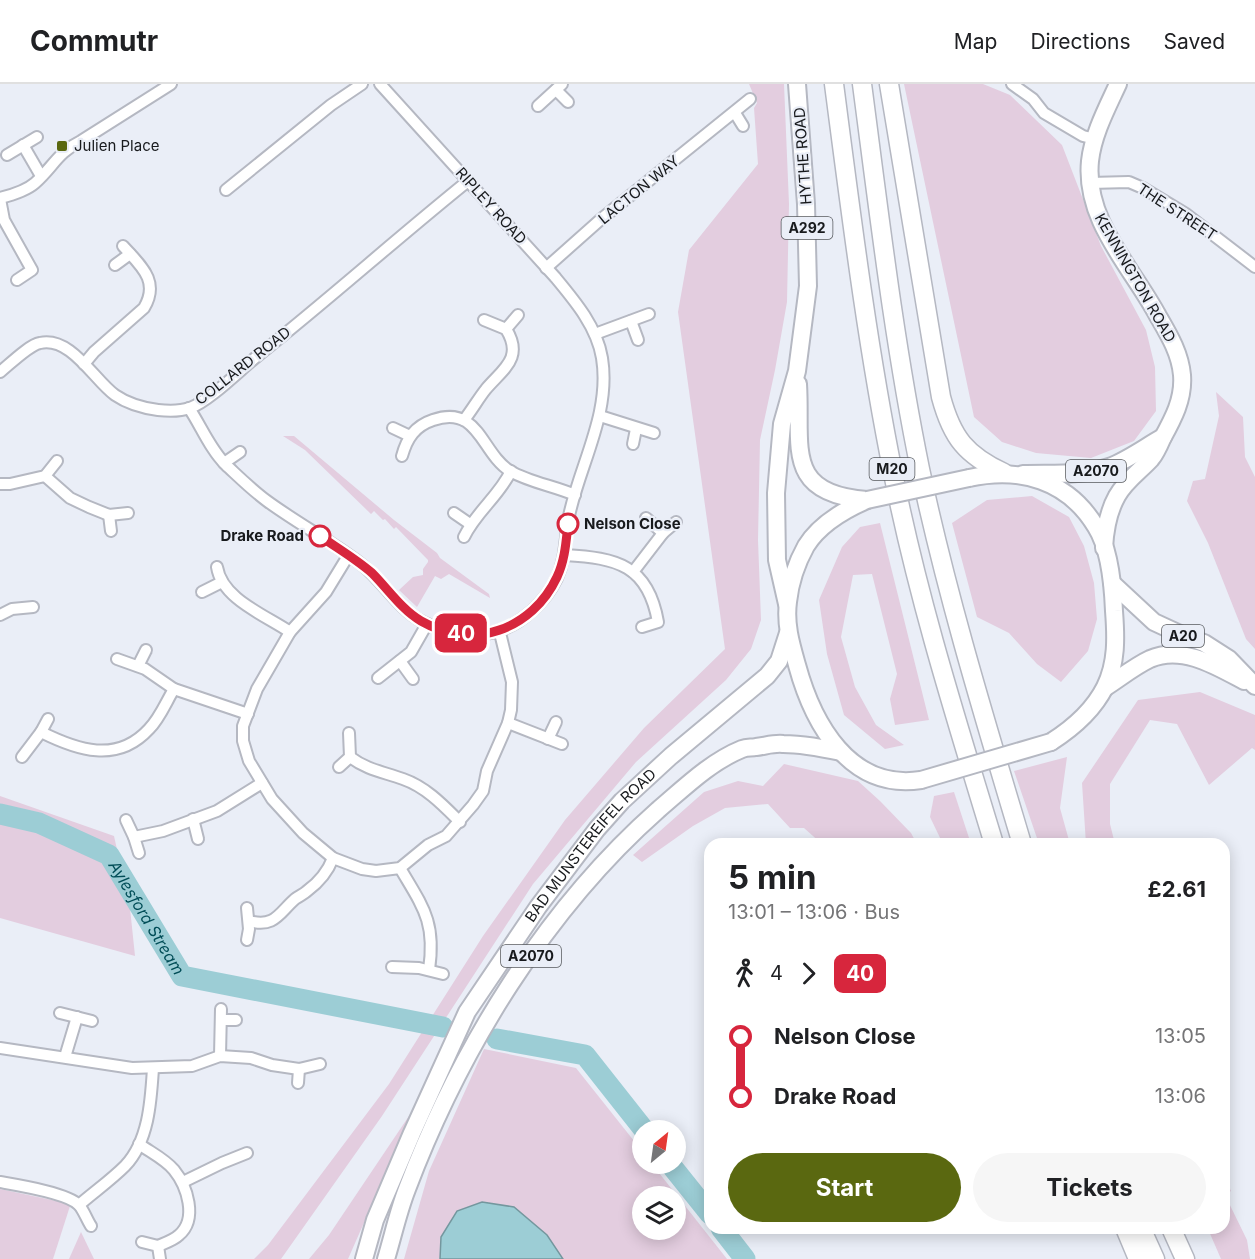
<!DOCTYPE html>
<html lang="en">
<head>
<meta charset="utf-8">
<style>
	:root { --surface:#fff; --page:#f6f6f6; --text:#202124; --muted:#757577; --line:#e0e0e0; --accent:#5a6810 }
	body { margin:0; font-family:Inter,sans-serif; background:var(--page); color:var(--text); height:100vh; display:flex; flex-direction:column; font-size:22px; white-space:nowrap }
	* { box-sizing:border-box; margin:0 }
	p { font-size:20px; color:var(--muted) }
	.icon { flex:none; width:33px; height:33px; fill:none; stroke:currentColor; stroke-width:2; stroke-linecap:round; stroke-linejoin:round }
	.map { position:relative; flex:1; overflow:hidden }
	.details { position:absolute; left:704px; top:754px; width:526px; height:396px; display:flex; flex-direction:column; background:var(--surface); border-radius:18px; box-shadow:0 3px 15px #0003 }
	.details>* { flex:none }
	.badge { padding:0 12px; border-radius:9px; font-size:21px; line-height:39px }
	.needle { width:39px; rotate:29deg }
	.fabs { position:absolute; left:632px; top:1036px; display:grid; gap:12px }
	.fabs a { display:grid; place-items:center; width:54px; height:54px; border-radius:50%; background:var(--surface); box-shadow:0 3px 15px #0003; font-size:30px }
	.map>.badge { position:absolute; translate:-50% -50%; box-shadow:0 0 0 3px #fff }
	.legs { display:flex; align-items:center; gap:9px; height:66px; padding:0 24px; font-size:20px }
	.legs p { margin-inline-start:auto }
	.overview { display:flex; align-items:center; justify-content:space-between; height:102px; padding:0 24px }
	h1 { font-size:33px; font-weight:700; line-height:45px }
	.action { display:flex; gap:12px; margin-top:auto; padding:12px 24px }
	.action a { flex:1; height:69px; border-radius:36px; background:var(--accent); color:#fff; font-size:24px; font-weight:700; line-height:69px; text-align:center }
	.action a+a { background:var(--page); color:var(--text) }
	ul { padding:0 24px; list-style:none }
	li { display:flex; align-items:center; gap:21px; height:60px; font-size:22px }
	li i { display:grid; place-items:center; width:9px; height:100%; margin:0 8px; background:currentColor }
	li i::after { content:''; width:15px; height:15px; margin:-8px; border:4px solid; border-radius:50%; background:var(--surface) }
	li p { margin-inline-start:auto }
	li:first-child i { background:linear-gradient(#0000 50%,currentColor 0) }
	li:last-child i { background:linear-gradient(currentColor 50%,#0000 0) }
	header { display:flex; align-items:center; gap:36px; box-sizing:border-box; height:84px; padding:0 30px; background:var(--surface); border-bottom:2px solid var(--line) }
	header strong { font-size:28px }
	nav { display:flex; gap:33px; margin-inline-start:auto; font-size:21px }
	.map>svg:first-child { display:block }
	.green { fill:#e3cddf; fill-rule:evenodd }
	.water { fill:#9ccdd5; stroke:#74979e; stroke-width:1.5 }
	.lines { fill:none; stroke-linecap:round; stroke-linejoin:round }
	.river { stroke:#9ccdd5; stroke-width:21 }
	.minor-casing { stroke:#b5b8c2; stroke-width:14 }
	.primary-casing { stroke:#b5b8c2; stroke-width:20 }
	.trunk-casing { stroke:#b5b8c2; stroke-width:20 }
	.motorway-casing { stroke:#b5b8c2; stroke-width:21 }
	.minor { stroke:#fff; stroke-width:10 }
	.primary { stroke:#fff; stroke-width:16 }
	.trunk { stroke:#fff; stroke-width:16 }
	.motorway { stroke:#fff; stroke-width:18 }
	.trunk-bridge-casing { stroke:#b5b8c2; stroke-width:20; stroke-linecap:butt }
	.trunk-bridge { stroke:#fff; stroke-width:16 }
	.line-1-casing { stroke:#fff; stroke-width:14 }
	.line-1 { stroke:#d7263d; stroke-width:9 }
	.poi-dot { fill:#5a6810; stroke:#eaeef7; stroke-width:2 }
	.stop-1-dot { fill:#fff; stroke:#d7263d; stroke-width:3 }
	.labels { text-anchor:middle; stroke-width:4.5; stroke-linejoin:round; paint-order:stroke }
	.shield { fill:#eaeef7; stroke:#575a5e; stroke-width:1.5 }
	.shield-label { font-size:14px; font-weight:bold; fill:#181a1d }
	.poi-label { font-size:15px; fill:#181a1d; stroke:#eaeef7; text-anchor:start }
	.street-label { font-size:15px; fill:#181a1d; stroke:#eaeef7 }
	.stop-label { font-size:15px; font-weight:bold; fill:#181a1d; stroke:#eaeef7; text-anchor:start }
	.water-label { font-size:16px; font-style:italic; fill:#014d57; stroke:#eaeef7 }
</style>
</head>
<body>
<header>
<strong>Commutr</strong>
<nav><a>Map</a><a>Directions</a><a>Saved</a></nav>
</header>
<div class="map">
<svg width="1255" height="1175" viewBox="0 0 1255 1175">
	<rect width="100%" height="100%" fill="#eaeef7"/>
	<!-- green -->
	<g class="green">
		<polygon points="749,0 784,0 789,120 787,218 775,286 760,356 758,456 761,536 751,565 726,596 636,678 533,800 382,1032 281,1175 254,1175 268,1161 389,1000 483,852 565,736 644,644 725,565 678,228 689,166 758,80 754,24 757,19"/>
		<polygon points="904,0 983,0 1010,11 1062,61 1101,162 1146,246 1155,283 1156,327 1134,357 1091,374 1036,369 1002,358 974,333"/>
		<polygon points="1216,308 1243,333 1245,373 1255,393 1255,565 1246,555 1208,459 1187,417 1193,397 1205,395 1219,332"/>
		<polygon points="283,352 294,352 394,436 437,469 440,474 489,510 490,514 449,490 441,495 435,492 417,523 399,506 413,493 423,491 423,485 428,478 428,476 396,443 394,445 385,435 383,436 374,427 371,430 305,366"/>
		<polygon points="1032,412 1069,433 1084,462 1094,499 1097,535 1088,567 1061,598 1037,580 1009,549 977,533 952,439 987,416"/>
		<polygon points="880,439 929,636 895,641 890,615 897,590 872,490 853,491 841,553 855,603 876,641 904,661 885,665 844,631 827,570 819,516 842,463 860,443"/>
		<polygon points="1200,608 1255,631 1255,666 1252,664 1209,701 1177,640 1150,636 1110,700 1110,740 1115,760 1086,760 1082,699 1138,616"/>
		<polygon points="1067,673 1060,724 1070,760 1039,760 1014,687"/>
		<polygon points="784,680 858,697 880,717 911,749 917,760 822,760 804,744 790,744 768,720 725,724 693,742 642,778 633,771 704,708 738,697 763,702"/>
		<polygon points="954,708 971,760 943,760 930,733 934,712"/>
		<polygon points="0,712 114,752 130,824 135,872 0,834"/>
		<path d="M484 965 576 984 642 1067V1080H652L727 1175H404L429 1087ZM642 1113H675V1146H642Z"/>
		<polygon points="415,1023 348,1175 309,1175 329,1151"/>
		<polygon points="1224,1092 1231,1107 1225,1111 1247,1156 1250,1175 1221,1175 1208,1145 1224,1144"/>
		<polygon points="0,1105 66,1119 70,1122 53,1175 0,1175"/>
		<polygon points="81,1148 94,1175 69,1175"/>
	</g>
	<!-- water -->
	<polygon class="water" points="482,1118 514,1123 547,1151 563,1175 440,1175 441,1153 457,1127"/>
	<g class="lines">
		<!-- river -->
		<g class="river">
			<path id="s1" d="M0 730 39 739 109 771 182 892 443 943"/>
			<polyline points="497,955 585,971 645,1047"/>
			<polyline points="670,1080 710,1130"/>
			<polyline points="721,1144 745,1175"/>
		</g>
		<defs>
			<g id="minor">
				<polyline points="1012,0 1033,15 1044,29 1083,52 1095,55"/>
				<polyline points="556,6 568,18"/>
				<polyline points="538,22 562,0"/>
				<polyline points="735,29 743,42"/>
				<polyline points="23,61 41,92"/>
				<polyline points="7,71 37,53"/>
				<polyline points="1090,99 1129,98 1143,104 1186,130 1255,183"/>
				<polyline points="226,106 331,21 362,0"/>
				<path d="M0 114C12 111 26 107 35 99 53 83 58 68 81 57L171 0"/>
				<polyline points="0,115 4,136 32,186 17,196"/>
				<polyline points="115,181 130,170"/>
				<polyline points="546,184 600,136 750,15"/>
				<polyline points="631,237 638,256"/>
				<polyline points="506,245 518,231"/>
				<polyline points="595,250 649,230"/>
				<path d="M84 280 94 268 144 224C160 197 141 182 123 162"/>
				<path d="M0 288C10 280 29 261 40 259 71 252 94 296 115 311 128 320 143 324 158 326 167 327 181 327 190 324 209 317 238 288 255 274 327 217 396 155 468 97"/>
				<path d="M189 324C201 342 210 365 226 381 239 393 252 406 267 417 297 439 331 457 361 480 383 497 398 525 423 538 445 549 474 555 498 547 523 539 545 518 557 494 566 474 565 453 569 432 580 380 611 329 602 274 597 243 575 217 555 193L380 0"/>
				<polyline points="600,332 654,349"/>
				<path d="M464 336C472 326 478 315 486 305 503 285 524 274 506 245L484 236"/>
				<polyline points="393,344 410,352"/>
				<polyline points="633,360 636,345"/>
				<path d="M402 372C407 354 415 342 433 336 479 320 481 369 510 387 529 398 554 402 575 411"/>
				<polyline points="224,379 240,368"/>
				<polyline points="45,392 70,414 89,423 109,431 128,429"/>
				<polyline points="0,400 10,400 45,392 57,377"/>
				<polyline points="454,429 470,440"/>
				<polyline points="109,431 111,447"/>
				<polyline points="646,434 663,449"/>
				<path d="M464 453C476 428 499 412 511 387"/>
				<path d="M565 471C617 474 648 481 658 538L642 543"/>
				<polyline points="348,472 326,508 290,548 257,605 243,642 243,657 249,677 272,715 303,749 333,774 362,785 376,787 400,784 428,761 446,752 473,721 483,707 487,687 508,639 511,626 512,598 501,553 498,548"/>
				<path d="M217 483C222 515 265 531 290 548"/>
				<polyline points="633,488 663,449 676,438"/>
				<polyline points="202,508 222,498"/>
				<polyline points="0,531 12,525 33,523"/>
				<polyline points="117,575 145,585 174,605 248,630"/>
				<polyline points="400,577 413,595"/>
				<polyline points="138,582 146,566"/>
				<polyline points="378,594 411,568 427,540"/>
				<polyline points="508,639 562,660"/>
				<path d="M41 648C77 666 117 680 149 645 160 634 166 618 174 605"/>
				<path d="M349 649 350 673C367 686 384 688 403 695 426 703 443 721 460 738"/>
				<polyline points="548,655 556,638"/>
				<polyline points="22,673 41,648 48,635"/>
				<polyline points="339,683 350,673"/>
				<polyline points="193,735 198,755"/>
				<polyline points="126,736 134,753 139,769"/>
				<polyline points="134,753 163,747 217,727 262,699"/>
				<path d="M400 784C423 823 436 838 429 886"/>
				<path d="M249 837C275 844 279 829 295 815 299 812 304 810 307 807 318 799 328 787 333 774"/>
				<polyline points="247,856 249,845 247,824"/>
				<polyline points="392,883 419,884 443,890"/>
				<polyline points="60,929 92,937"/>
				<polyline points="221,936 236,936"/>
				<polyline points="0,964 132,984 192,982 220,972 251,974 272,981 299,985 320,980"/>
				<polyline points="220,972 221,925"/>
				<polyline points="65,973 77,933"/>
				<polyline points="298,999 299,985"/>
				<path d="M139 1060C150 1068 165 1075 174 1086 187 1102 198 1135 179 1151 174 1156 165 1159 158 1162"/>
				<path d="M0 1098C17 1101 68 1109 79 1121 84 1127 87 1136 91 1142"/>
				<polyline points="183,1098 222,1079 247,1069"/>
				<path d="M79 1121C94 1108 111 1096 125 1082 149 1057 151 1016 153 984"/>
				<polyline points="142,1158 158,1162 160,1175"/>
			</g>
			<g id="primary">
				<path d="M798 300C802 362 783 410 867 416"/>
				<path d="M1023 390C1050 389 1083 392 1109 383 1128 376 1145 363 1163 353"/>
				<path d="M1104 464C1105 446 1108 428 1117 412 1125 397 1140 387 1151 375 1156 369 1159 362 1162 355 1173 335 1184 315 1182 291 1180 269 1169 251 1158 232 1132 183 1084 137 1090 77 1093 50 1107 24 1118 0"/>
				<polyline points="1112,499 1154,538 1180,550 1204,559 1229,575 1255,602"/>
				<polyline points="787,520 777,476 776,409 782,340 797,287 808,202 806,120 797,0"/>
				<path d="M1106 603C1120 594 1135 582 1150 575 1182 561 1216 582 1244 597"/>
			</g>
			<g id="trunk">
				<path d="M969 394C1020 383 1068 396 1096 443 1110 465 1113 502 1114 527 1116 553 1117 579 1105 603 1093 627 1073 644 1051 658"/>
				<path d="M867 416C844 426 819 441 806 462 796 480 790 499 788 518 785 540 791 560 797 581 813 640 850 707 921 696"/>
				<path id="s2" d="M364 1175 375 1136 412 1049 467 928 538 823 597 745 622 717 671 672 767 592 779 577 788 549"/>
				<path d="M386 1175C393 1152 398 1128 407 1105 460 965 545 826 658 726 684 704 710 678 742 665 747 663 751 664 756 663 765 662 774 659 783 660 803 660 822 664 841 668"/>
			</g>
			<g id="motorway">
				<path d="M834 0C851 130 867 260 893 389 918 515 957 638 994 760"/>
				<path d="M862 0C879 129 894 258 920 385 947 512 985 636 1022 760"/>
				<path d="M889 0 941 313C952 354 966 371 1004 389"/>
				<polyline points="1125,1144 1138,1175"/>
				<polyline points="1141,1144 1155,1175"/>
				<polyline points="1171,1144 1185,1175"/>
			</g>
		</defs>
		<!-- minor casing -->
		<use href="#minor" class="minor-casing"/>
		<!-- primary casing -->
		<use href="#primary" class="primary-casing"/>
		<!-- trunk casing -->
		<use href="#trunk" class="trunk-casing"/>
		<!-- motorway casing -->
		<use href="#motorway" class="motorway-casing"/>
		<!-- minor -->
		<use href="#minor" class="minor"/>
		<!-- primary -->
		<use href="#primary" class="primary"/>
		<!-- trunk -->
		<use href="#trunk" class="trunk"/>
		<!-- motorway -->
		<use href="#motorway" class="motorway"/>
		<defs>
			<g id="trunk-bridge">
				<polyline points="867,416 969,394"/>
				<polyline points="921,696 1051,658"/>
			</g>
		</defs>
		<!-- trunk-bridge casing -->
		<use href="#trunk-bridge" class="trunk-bridge-casing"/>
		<!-- trunk-bridge -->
		<use href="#trunk-bridge" class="trunk-bridge"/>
	</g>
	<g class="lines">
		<defs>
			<path id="line-1" d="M320 452C337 464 356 475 372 489 388 505 402 526 421 537 473 567 532 546 557 493 565 476 566 458 568 440"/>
		</defs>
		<!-- line-1 casing -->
		<use href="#line-1" class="line-1-casing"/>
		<!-- line-1 -->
		<use href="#line-1" class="line-1"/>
	</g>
	<!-- markers -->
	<rect class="poi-dot" x="56" y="56" width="12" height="12" rx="3"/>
	<g class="stop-1-dot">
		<circle cx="568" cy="440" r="10"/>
		<circle cx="320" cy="452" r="10"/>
	</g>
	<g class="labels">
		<!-- shield labels -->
		<g class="shield">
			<rect x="781.5" y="133" width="51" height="22" rx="4.5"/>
			<rect x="869.5" y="374" width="45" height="22" rx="4.5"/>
			<rect x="1066" y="376" width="60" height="22" rx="4.5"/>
			<rect x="1162" y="541" width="42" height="22" rx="4.5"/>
			<rect x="501" y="861" width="60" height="22" rx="4.5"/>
		</g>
		<g class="shield-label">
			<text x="807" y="149">A292</text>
			<text x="892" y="390">M20</text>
			<text x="1096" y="392">A2070</text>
			<text x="1183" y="557">A20</text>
			<text x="531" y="877">A2070</text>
		</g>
		<!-- poi labels -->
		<g class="poi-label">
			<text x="74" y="67">Julien Place</text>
		</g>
		<!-- street labels -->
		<g class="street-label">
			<text transform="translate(803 72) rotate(-94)" y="5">HYTHE ROAD</text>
			<text transform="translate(639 106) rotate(-39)" y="5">LACTON WAY</text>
			<text transform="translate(491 122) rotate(48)" y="5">RIPLEY ROAD</text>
			<text transform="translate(1177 128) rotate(33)" y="5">THE STREET</text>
			<text transform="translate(1135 194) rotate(60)" y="5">KENNINGTON ROAD</text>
			<text transform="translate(243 282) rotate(-38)" y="5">COLLARD ROAD</text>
			<text dy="5" stroke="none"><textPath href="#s2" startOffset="476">BAD MUNSTEREIFEL ROAD</textPath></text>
		</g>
		<!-- stop labels -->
		<g class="stop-label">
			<text x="584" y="445">Nelson Close</text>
			<text x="304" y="457" text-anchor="end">Drake Road</text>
		</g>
		<!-- water labels -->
		<g class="water-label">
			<text dy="6" stroke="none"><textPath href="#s1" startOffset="190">Aylesford Stream</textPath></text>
		</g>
	</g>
</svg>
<div class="fabs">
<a><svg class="needle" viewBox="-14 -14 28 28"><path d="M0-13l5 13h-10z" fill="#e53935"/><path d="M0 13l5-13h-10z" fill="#757577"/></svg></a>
<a><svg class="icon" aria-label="layers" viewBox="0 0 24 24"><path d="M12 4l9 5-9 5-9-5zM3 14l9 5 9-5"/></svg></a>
</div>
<b class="badge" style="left:461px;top:549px;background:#d7263d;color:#fff">40</b>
<section class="details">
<div class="overview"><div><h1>5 min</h1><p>13:01 – 13:06 · Bus</p></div><b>£2.61</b></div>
<div class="legs"><svg class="icon" aria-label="walk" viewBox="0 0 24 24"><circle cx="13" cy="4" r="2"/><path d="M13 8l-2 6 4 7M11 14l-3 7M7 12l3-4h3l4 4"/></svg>4<svg class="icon" aria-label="forward" viewBox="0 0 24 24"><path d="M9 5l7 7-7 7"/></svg><b class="badge" style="background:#d7263d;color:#fff">40</b></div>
<ul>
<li><i style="color:#d7263d"></i><b>Nelson Close</b><p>13:05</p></li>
<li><i style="color:#d7263d"></i><b>Drake Road</b><p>13:06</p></li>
</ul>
<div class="action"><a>Start</a><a>Tickets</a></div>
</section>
</div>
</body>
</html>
